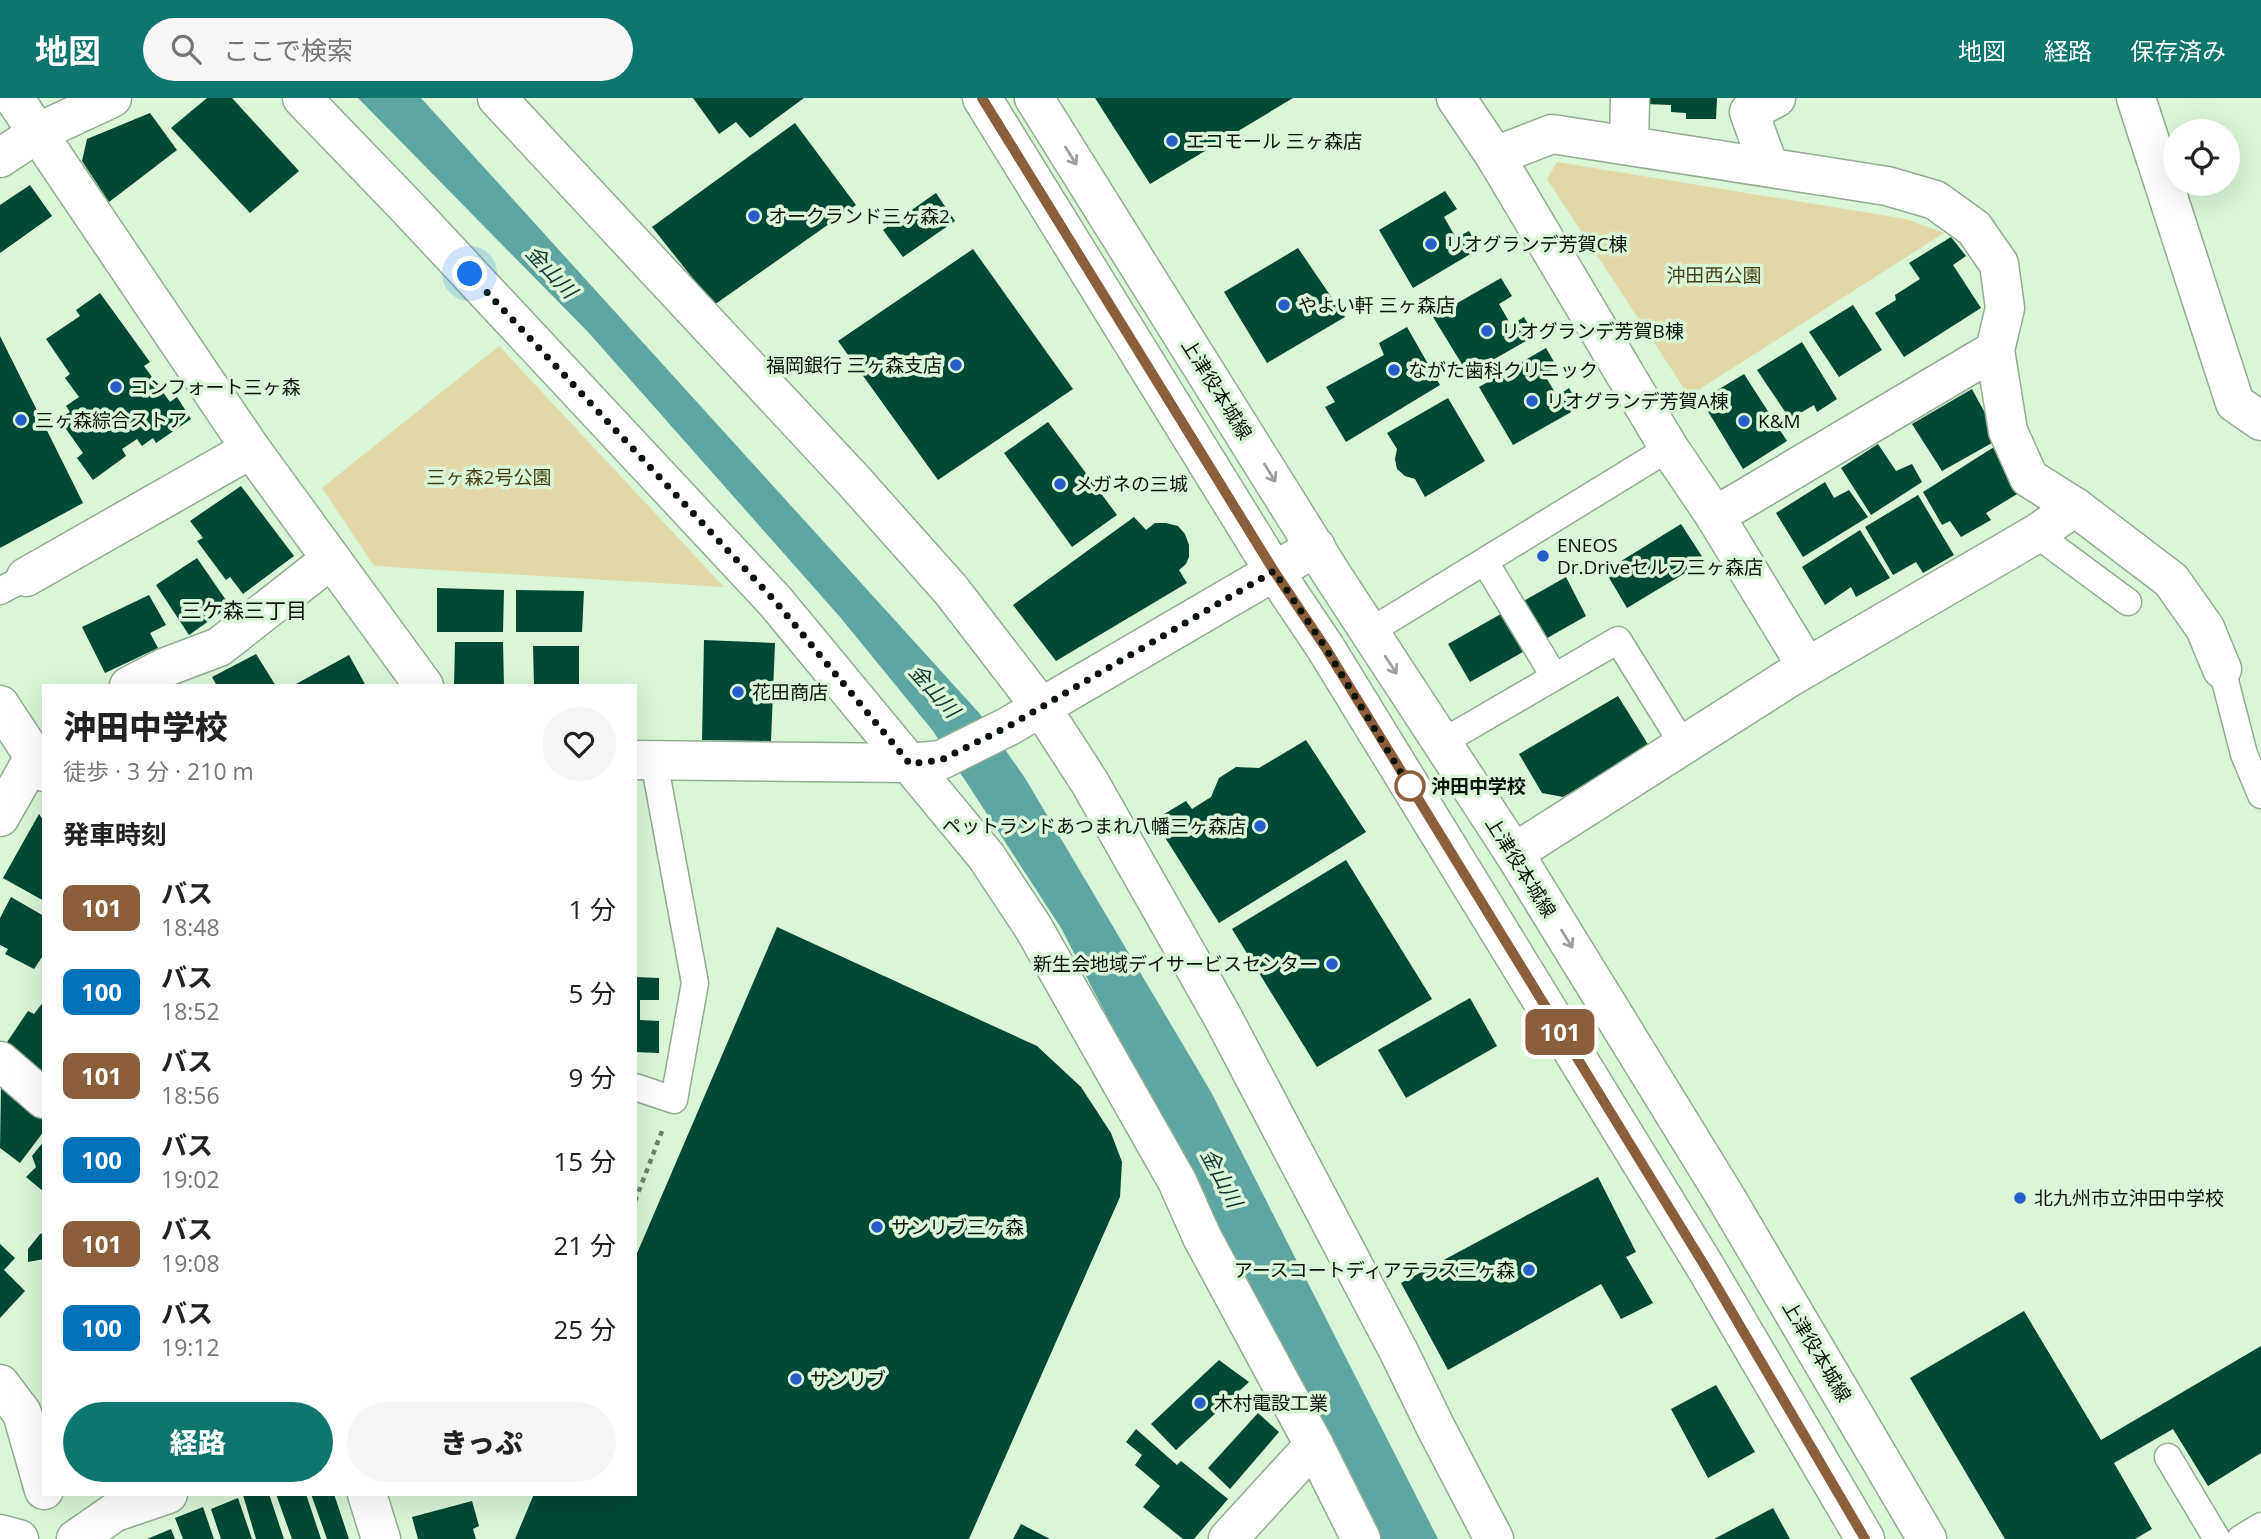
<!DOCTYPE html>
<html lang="ja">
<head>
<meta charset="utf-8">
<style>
	:root { --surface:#fff; --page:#f6f6f6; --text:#222; --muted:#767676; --accent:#0f766e }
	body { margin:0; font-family:"Open Sans","Noto Sans JP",sans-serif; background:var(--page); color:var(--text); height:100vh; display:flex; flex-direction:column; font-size:26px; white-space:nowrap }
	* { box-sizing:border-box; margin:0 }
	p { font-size:23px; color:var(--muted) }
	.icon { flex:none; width:38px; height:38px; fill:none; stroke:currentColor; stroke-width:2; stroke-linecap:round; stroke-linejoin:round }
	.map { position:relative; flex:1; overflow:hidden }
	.sheet { position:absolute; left:42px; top:586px; width:595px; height:812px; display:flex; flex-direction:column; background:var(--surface); border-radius:0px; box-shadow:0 7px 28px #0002 }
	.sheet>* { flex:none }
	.badge { padding:0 14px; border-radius:10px; font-size:24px; line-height:46px }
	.controls { position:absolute; left:2163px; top:21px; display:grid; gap:14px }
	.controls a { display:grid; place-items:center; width:77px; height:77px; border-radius:50%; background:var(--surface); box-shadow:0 7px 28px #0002; font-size:35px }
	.you { position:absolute; width:35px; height:35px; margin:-18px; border:5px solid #fff; border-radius:50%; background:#1a73e8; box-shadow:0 0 0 10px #1a73e833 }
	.map>.badge { position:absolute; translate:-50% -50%; box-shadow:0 0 0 4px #fff }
	h2 { padding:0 21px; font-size:26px; line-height:63px }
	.round { display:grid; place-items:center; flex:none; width:74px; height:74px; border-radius:37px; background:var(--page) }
	.summary { display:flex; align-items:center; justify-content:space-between; height:119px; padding:0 21px }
	h1 { font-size:33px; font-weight:800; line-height:52px }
	.button { display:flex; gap:14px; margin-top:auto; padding:14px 21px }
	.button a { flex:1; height:80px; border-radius:42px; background:var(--accent); color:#fff; font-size:28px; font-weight:800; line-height:80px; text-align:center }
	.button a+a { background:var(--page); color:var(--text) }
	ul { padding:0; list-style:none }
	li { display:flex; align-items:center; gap:21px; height:84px; padding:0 21px }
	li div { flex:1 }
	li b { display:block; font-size:26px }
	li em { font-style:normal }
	li .badge { min-width:77px; font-weight:700; text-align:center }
	header { display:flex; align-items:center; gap:42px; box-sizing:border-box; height:98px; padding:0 35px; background:var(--accent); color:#fff }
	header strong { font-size:33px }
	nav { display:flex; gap:38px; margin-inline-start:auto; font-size:24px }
	.search { width:490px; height:63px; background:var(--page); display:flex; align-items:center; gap:18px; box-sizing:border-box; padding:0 24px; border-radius:38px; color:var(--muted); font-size:26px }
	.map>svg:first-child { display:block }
	.green { fill:#e3d8a7 }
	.water { fill:#5ea6a2 }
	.building { fill:#014935 }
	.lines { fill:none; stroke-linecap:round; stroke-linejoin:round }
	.service-casing { stroke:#93ac92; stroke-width:29 }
	.minor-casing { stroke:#93ac92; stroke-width:41 }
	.tertiary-casing { stroke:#93ac92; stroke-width:41 }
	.secondary-casing { stroke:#93ac92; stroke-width:41 }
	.path { stroke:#6f816e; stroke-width:4.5; stroke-dasharray:5 5; stroke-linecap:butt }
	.service { stroke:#fff; stroke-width:26 }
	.minor { stroke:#fff; stroke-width:38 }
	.tertiary { stroke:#fff; stroke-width:38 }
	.secondary { stroke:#fff; stroke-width:38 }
	.oneway { stroke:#9da19d }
	.line-casing { stroke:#fff; stroke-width:16 }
	.line { stroke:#8b5e3c; stroke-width:10 }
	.walk { stroke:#0b140b; stroke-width:7; stroke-dasharray:0 12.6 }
	.poi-dot { fill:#255ecb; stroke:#daf5d8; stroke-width:2.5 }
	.stop-dot { fill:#fff; stroke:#8b5e3c; stroke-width:3.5 }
	.labels { text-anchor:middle; stroke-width:7; stroke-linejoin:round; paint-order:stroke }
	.poi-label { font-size:19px; fill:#0b140b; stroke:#daf5d8; text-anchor:start }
	.park-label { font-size:19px; fill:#473e13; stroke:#daf5d8 }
	.street-label { font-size:19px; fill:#0b140b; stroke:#daf5d8 }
	.stop-label { font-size:19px; font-weight:bold; fill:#0b140b; stroke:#daf5d8; text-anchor:start }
	.water-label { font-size:21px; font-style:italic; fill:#123635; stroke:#daf5d8 }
	.neighbourhood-label { font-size:21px; fill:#0b140b; stroke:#daf5d8 }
</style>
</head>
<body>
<header>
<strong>地図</strong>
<div class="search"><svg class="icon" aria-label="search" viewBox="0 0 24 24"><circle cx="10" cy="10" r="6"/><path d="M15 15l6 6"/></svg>ここで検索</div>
<nav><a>地図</a><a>経路</a><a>保存済み</a></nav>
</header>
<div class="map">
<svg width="2261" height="1441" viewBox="0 0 2261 1441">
	<rect width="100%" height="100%" fill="#daf5d8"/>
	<!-- green -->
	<g class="green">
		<polygon points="1557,64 1906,121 1944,135 1689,298 1547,81"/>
		<polygon points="499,248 724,489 374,468 322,390"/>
	</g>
	<!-- water -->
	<polygon class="water" points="358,0 421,0 980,616 1025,680 1211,994 1438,1441 1378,1441 1061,830 933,633 840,519 589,235"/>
	<!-- building -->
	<g class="building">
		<polygon points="207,0 232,0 299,73 250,115 171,30"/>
		<polygon points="693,0 804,0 750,40 736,24 719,36"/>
		<polygon points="1095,0 1293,0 1150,86"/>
		<polygon points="1647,0 1717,0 1716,21 1686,21 1686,15 1671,14 1671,7 1646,6"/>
		<polygon points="150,15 177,52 109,104 82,63 87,41"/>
		<polygon points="795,25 856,107 714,207 652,129"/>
		<polygon points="30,87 52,118 0,155 0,107"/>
		<polygon points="1445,93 1457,111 1444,119 1456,140 1469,133 1479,151 1413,190 1379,132"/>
		<polygon points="936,95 955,123 903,159 883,132"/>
		<polygon points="1951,139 1966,158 1953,167 1981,210 1904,259 1875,215 1896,202 1895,197 1920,181 1909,165"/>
		<polygon points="1298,150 1345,219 1267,265 1224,194"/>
		<polygon points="973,151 1073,291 938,382 838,243"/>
		<polygon points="1501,180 1512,198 1499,206 1511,227 1524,219 1535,238 1468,276 1433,219"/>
		<polygon points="100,195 150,264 144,268 170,304 177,299 191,321 156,345 153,340 142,348 137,341 122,351 126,358 93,382 77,360 83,355 59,321 70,314 66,308 79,299 65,280 70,276 46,241 80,218 76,212"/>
		<polygon points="1853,207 1882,252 1839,279 1809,234"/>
		<polygon points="1407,229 1440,287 1346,344 1325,309 1335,304 1326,289 1384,257 1379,245"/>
		<polygon points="0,238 83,405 0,450"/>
		<polygon points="1802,244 1837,301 1817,314 1814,307 1790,321 1757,272"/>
		<polygon points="1546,250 1557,269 1544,276 1557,298 1569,290 1580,309 1513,347 1479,289"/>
		<polygon points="1744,276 1787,343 1743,371 1701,302"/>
		<polygon points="1972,291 1999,341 1942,373 1912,326"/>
		<polygon points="1448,300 1485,363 1425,399 1415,381 1405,378 1397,371 1395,361 1397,351 1387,335"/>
		<polygon points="1048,324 1117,417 1072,449 1004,355"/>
		<polygon points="1878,346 1896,373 1912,366 1922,384 1871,417 1841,370"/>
		<polygon points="1994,349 2022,393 1986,415 1991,422 1961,439 1950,423 1942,427 1923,394"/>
		<polygon points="1825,384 1834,400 1849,392 1868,419 1803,459 1776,415"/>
		<polygon points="241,388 294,458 243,496 230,479 226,482 197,443 203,440 190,423"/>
		<polygon points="1918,397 1954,457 1923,475 1916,464 1893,477 1865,429"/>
		<polygon points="1134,419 1146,432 1155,425 1166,425 1178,428 1185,436 1189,447 1189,459 1186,466 1179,472 1187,485 1056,563 1013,507"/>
		<polygon points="1681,426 1705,463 1627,510 1605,473"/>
		<polygon points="1860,432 1890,480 1856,499 1851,489 1825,507 1802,469"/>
		<polygon points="197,460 230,508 189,537 156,487"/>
		<polygon points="1566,479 1586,518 1470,584 1448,546"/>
		<polygon points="437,490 504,492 503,534 437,534"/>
		<polygon points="516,492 584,493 582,534 516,534"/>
		<polygon points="149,497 166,527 150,535 158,550 105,575 82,529"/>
		<polygon points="704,542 775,545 771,643 702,642"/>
		<polygon points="455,544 503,544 504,588 454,588"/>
		<polygon points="533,548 579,548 579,588 534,588"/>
		<polygon points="256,556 276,588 217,588 212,579"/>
		<polygon points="349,557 366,588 297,588 296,586"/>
		<polygon points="1618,598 1649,648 1563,699 1542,695 1519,656"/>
		<polygon points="1306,642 1366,734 1219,825 1154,722 1186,703 1192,711 1211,699 1219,680 1236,669 1259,670"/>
		<polygon points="39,716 44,723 44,803 3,780"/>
		<polygon points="1346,762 1432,901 1317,969 1232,831"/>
		<polygon points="11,799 44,818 44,856 34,871 5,856 8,851 0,847 0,820"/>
		<polygon points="777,829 1037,948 1081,989 1111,1035 1122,1064 1120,1099 969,1441 515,1441 534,1396 635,1396 635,1160"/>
		<polygon points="635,879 659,880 659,902 640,902 640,922 659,923 659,955 635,954"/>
		<polygon points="1470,900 1497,948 1406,1000 1378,952"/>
		<polygon points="44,903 44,983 1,953 28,913 34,916"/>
		<polygon points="1,988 44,1020 44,1033 20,1065 0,1050"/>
		<polygon points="44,1043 44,1094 26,1079 36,1069 32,1058"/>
		<polygon points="1598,1079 1636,1154 1626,1159 1653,1205 1621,1221 1601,1186 1448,1272 1401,1185"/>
		<polygon points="44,1135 44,1161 28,1164 28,1151 40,1136"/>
		<polygon points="0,1146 15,1160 4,1172 25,1193 0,1220"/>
		<polygon points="2024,1213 2101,1342 2261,1248 2261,1355 2208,1388 2173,1331 2114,1365 2152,1431 2135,1441 2005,1441 1910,1280"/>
		<polygon points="1219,1262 1249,1284 1176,1352 1151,1326"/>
		<polygon points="1716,1287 1755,1354 1708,1380 1671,1311"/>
		<polygon points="1258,1315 1279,1334 1230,1391 1208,1370"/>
		<polygon points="1136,1331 1177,1367 1181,1363 1228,1401 1194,1441 1183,1441 1143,1409 1160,1388 1135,1367 1142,1357 1126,1344"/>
		<polygon points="269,1396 284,1441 256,1441 243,1397"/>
		<polygon points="276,1396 306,1396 321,1441 292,1441"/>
		<polygon points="311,1396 334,1396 349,1441 327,1441"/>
		<polygon points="238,1400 252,1441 221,1441 211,1411"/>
		<polygon points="472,1403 479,1428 473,1431 476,1441 418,1441 412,1419"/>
		<polygon points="203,1409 214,1441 183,1441 175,1420"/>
		<polygon points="1773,1410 1790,1441 1714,1441"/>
		<polygon points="1021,1426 1050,1441 1013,1441"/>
		<polygon points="171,1431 175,1441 147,1441"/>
	</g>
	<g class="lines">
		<defs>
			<g id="service">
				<polyline points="2036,436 2128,504"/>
				<polyline points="1485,464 1554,578"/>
				<polyline points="0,493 26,479"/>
				<polyline points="1369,534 1669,350"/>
				<polyline points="2222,571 2244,656 2261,697"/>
				<polyline points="1441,645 1618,542 1684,648"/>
				<polyline points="635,989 674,1002 695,885 654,663"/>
				<polyline points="2168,1359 2217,1441"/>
				<polyline points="2240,1441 2261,1428"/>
			</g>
			<g id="minor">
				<polyline points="14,0 251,351 424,588"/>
				<polyline points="302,0 408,110 775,503 986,758 1033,829 1177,1083 1202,1139 1314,1347 1361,1441"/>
				<polyline points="497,0 854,383 951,492 1041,609 1090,685 1221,916 1399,1254 1436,1330 1494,1441"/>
				<polyline points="1456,0 1495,58 1669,350 1715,418 1807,569"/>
				<polyline points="2136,0 2235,305 2261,323"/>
				<polyline points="1629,46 1630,0"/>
				<polyline points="1495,58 1552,36 1887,88 1935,102 1974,130 1999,166 2005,210 1995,252 2008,333 2029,380 2075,409 2171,482 2205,530 2222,571"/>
				<polyline points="0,60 39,34 112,0"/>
				<polyline points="1769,69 1749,14 1776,0"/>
				<polyline points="1715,418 1995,252"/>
				<polyline points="26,479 251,351"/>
				<polyline points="129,588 166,569 219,549 330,462"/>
				<polyline points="635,662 910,665 941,662 1009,628 1316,449"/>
				<polyline points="0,719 34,659"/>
				<polyline points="1514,755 1790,579 2036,436 2075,409"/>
				<polyline points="0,963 44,1001"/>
				<polyline points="0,1286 22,1315 44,1392"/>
				<polyline points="0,1436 19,1441"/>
				<polyline points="76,1441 115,1414 168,1396"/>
				<polyline points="1228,1441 1314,1347"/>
			</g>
			<g id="tertiary">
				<polyline points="982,0 1274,473 1325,549 1706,1170 1865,1441"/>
				<polyline points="1034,0 1331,475 1514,755 1725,1098 1927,1441"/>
			</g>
			<g id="secondary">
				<polyline points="0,607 44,674"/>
				<polyline points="367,1396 381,1441"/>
			</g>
		</defs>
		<!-- service casing -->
		<use href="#service" class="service-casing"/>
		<!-- minor casing -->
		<use href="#minor" class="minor-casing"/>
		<!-- tertiary casing -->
		<use href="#tertiary" class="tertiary-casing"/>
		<!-- secondary casing -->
		<use href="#secondary" class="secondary-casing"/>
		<!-- path -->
		<polyline class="path" points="635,1103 662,1033"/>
		<!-- service -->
		<use href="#service" class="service"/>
		<!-- minor -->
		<use href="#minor" class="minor"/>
		<!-- tertiary -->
		<use href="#tertiary" class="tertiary"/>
		<!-- secondary -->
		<use href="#secondary" class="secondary"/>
	</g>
	<!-- one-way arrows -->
	<defs><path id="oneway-shaft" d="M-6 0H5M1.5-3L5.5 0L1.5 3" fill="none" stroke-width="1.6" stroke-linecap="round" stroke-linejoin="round" transform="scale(1.75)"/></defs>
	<g class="oneway">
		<use href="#oneway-shaft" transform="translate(1071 58) rotate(58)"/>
		<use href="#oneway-shaft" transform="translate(1270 375) rotate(58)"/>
		<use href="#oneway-shaft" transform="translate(1391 567) rotate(57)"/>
		<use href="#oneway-shaft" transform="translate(1567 841) rotate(58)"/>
	</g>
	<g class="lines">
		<defs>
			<polyline id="line" points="982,0 1274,473 1325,549 1706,1170 1865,1441"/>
		</defs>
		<!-- line casing -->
		<use href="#line" class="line-casing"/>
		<!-- line -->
		<use href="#line" class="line"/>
		<!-- walk -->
		<polyline class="walk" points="470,176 775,503 910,666 941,662 1009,628 1274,473 1325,549 1411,691 1410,688"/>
	</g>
	<!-- markers -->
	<g class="poi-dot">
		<circle cx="1172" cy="43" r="7"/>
		<circle cx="754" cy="118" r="7"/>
		<circle cx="1431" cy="146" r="7"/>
		<circle cx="1284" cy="207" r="7"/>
		<circle cx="1487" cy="233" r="7"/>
		<circle cx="956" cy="267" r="7"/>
		<circle cx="1394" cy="272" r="7"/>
		<circle cx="116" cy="289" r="7"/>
		<circle cx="1532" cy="303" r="7"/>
		<circle cx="21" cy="322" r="7"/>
		<circle cx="1744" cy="323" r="7"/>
		<circle cx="1060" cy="386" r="7"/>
		<circle cx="1543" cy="458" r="7"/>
		<circle cx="738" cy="594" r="7"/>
		<circle cx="1260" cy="728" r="7"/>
		<circle cx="1332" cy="866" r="7"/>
		<circle cx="2020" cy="1100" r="7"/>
		<circle cx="877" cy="1129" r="7"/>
		<circle cx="1529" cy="1172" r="7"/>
		<circle cx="796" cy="1281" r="7"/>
		<circle cx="1200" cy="1305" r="7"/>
	</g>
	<circle class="stop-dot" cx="1410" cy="688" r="14"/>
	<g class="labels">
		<!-- poi labels -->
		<g class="poi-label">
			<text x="1186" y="50">エコモール 三ヶ森店</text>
			<text x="768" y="125">オークランド三ヶ森2</text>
			<text x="1445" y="153">リオグランデ芳賀C棟</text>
			<text x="1298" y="214">やよい軒 三ヶ森店</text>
			<text x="1501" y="240">リオグランデ芳賀B棟</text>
			<text x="942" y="274" text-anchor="end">福岡銀行 三ヶ森支店</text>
			<text x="1408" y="279">ながた歯科クリニック</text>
			<text x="130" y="296">コンフォート三ヶ森</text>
			<text x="1546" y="310">リオグランデ芳賀A棟</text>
			<text x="35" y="329">三ヶ森綜合ストア</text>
			<text x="1758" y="330">K&amp;M</text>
			<text x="1074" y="393">メガネの三城</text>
			<text x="1557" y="454">ENEOS<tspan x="1557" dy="22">Dr.Driveセルフ三ヶ森店</tspan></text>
			<text x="752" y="601">花田商店</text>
			<text x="1246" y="735" text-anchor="end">ペットランドあつまれ八幡三ヶ森店</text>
			<text x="1318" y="873" text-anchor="end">新生会地域デイサービスセンター</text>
			<text x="2034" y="1107">北九州市立沖田中学校</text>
			<text x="891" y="1136">サンリブ三ヶ森</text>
			<text x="1515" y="1179" text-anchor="end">アースコートディアテラス三ヶ森</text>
			<text x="810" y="1288">サンリブ</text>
			<text x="1214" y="1312">木村電設工業</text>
		</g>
		<!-- park labels -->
		<g class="park-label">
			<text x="1714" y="184">沖田西公園</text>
			<text x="489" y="386">三ヶ森2号公園</text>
		</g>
		<!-- street labels -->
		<g class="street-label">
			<text transform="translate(1217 291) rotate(58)" y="7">上津役本城線</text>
			<text transform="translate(1521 769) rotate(58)" y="7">上津役本城線</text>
			<text transform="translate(1817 1253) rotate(59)" y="7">上津役本城線</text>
		</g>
		<!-- stop labels -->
		<g class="stop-label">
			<text x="1431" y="695">沖田中学校</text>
		</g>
		<!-- water labels -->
		<g class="water-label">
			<text transform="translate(551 174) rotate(47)" y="7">金山川</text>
			<text transform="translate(934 593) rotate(48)" y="7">金山川</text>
			<text transform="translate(1221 1080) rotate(62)" y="7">金山川</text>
		</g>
		<!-- neighbourhood labels -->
		<g class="neighbourhood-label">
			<text x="244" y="520">三ケ森三丁目</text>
		</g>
	</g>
</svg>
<div class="controls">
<a><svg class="icon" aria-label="locate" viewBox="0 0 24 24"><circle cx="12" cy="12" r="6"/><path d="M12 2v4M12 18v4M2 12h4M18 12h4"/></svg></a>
</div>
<div class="you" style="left:470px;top:176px"></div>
<b class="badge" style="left:1560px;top:934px;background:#8b5e3c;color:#fff">101</b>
<section class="sheet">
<div class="summary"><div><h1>沖田中学校</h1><p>徒歩 · 3 分 · 210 m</p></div><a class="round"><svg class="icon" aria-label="heart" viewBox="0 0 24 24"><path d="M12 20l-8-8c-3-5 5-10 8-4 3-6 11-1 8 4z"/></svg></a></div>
<h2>発車時刻</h2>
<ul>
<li><span class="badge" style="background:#8b5e3c;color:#fff">101</span><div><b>バス</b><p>18:48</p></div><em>1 分</em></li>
<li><span class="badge" style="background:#0072bc;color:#fff">100</span><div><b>バス</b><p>18:52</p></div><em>5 分</em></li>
<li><span class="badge" style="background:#8b5e3c;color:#fff">101</span><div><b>バス</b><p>18:56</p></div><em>9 分</em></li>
<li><span class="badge" style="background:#0072bc;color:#fff">100</span><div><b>バス</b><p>19:02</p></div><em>15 分</em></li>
<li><span class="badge" style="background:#8b5e3c;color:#fff">101</span><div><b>バス</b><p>19:08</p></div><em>21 分</em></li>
<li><span class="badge" style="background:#0072bc;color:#fff">100</span><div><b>バス</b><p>19:12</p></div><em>25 分</em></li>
</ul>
<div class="button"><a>経路</a><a>きっぷ</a></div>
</section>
</div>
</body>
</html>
